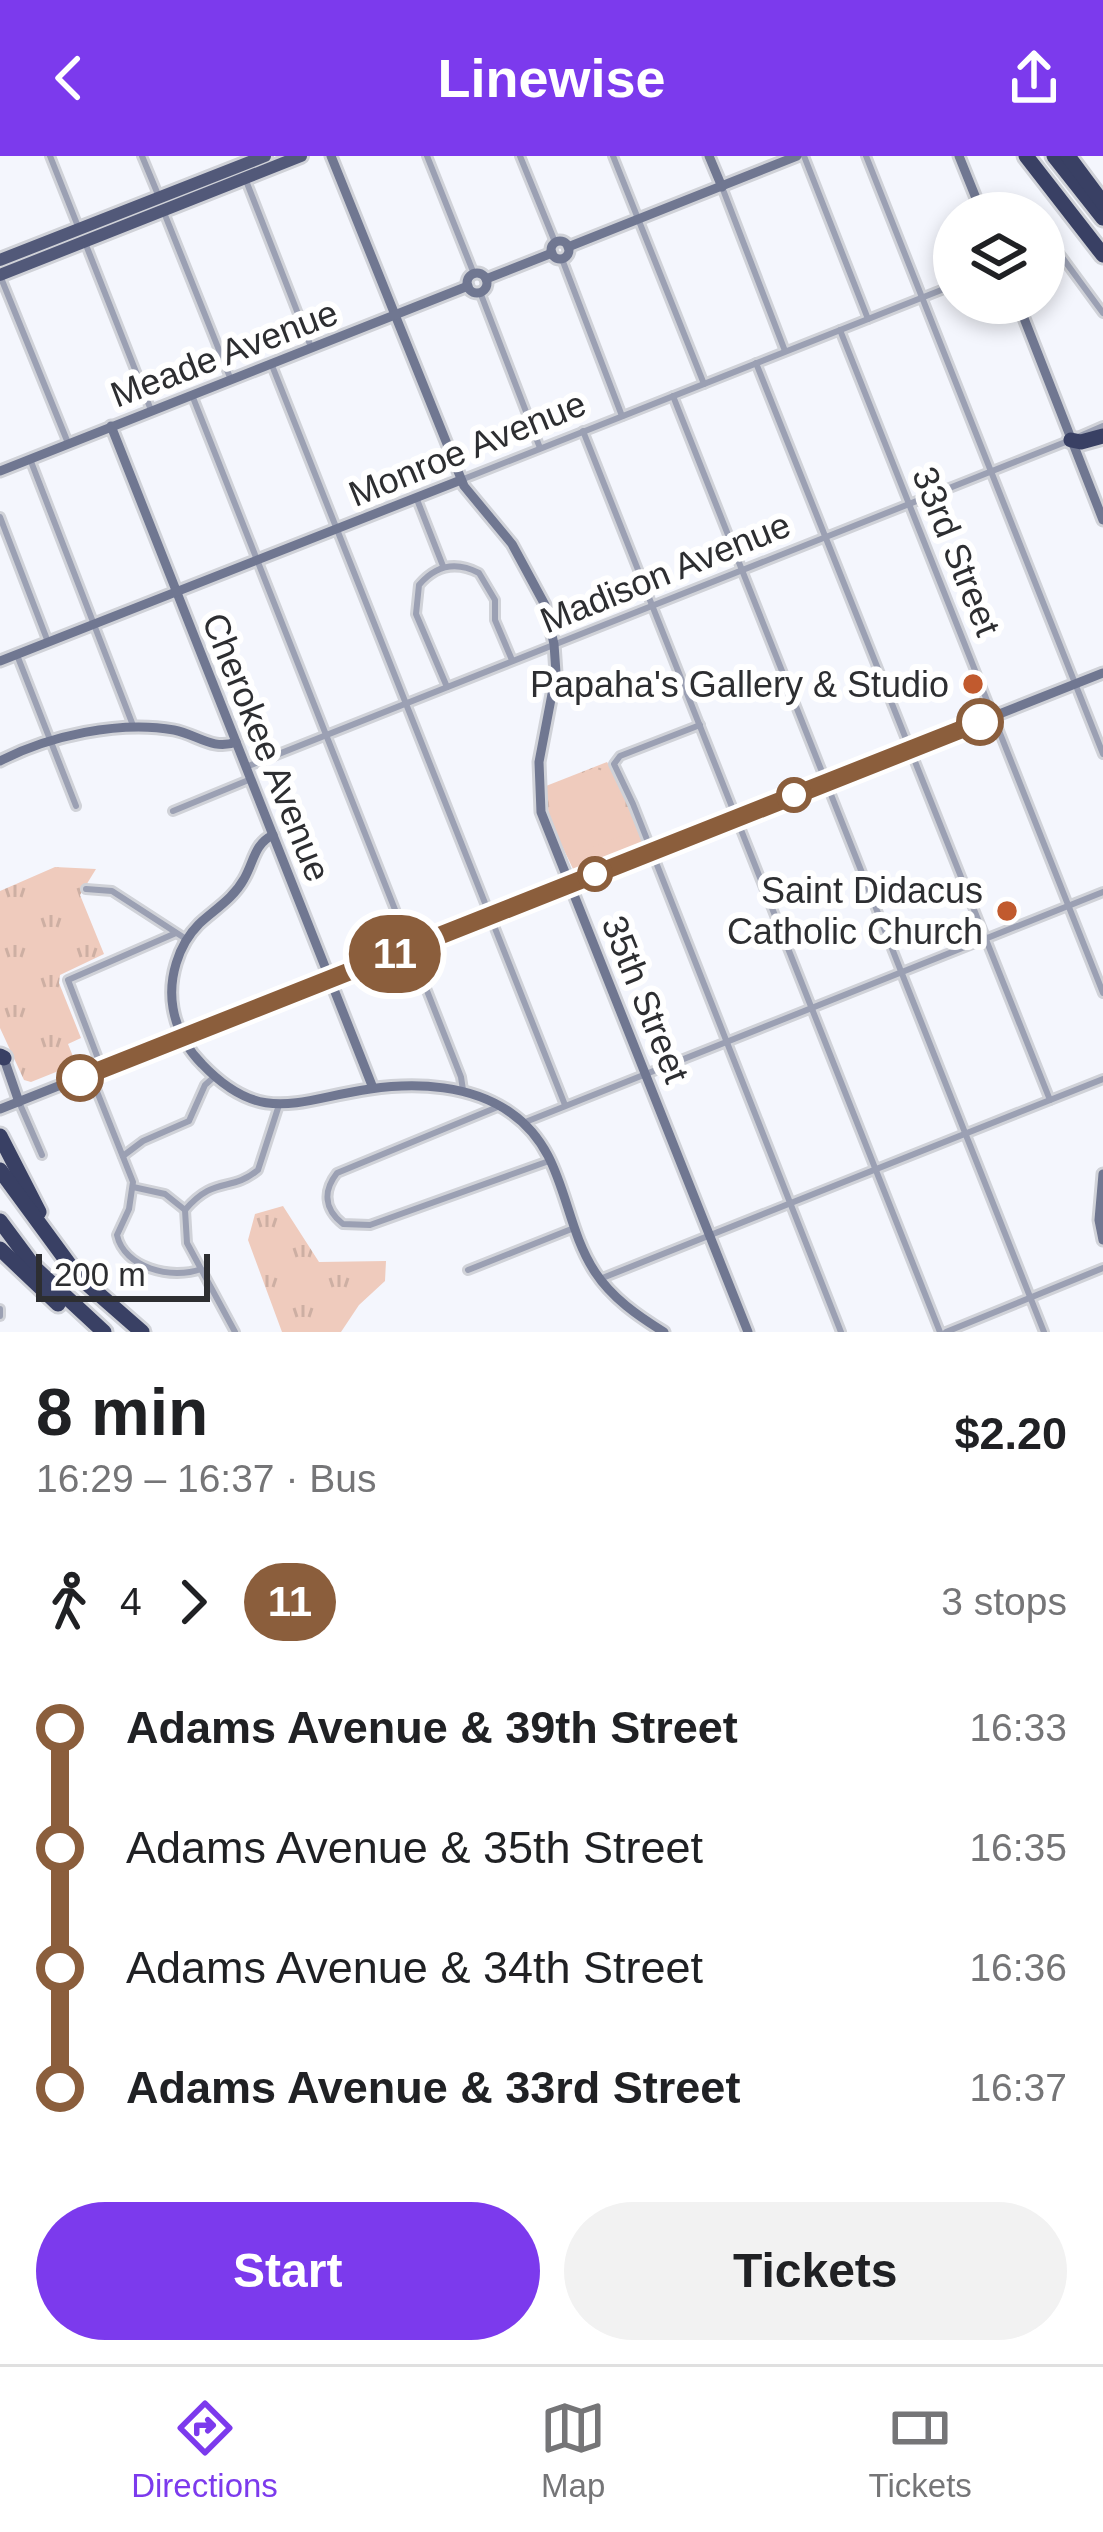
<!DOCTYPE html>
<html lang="en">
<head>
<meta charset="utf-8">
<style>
	:root { --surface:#fff; --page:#f2f2f2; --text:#202124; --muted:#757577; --line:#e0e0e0; --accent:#7c3aed }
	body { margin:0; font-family:Arial,sans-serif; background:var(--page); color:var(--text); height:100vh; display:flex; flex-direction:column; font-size:45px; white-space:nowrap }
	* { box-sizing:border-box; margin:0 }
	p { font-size:39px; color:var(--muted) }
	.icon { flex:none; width:66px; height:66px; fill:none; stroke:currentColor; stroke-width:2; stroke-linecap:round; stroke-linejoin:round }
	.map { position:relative; height:1176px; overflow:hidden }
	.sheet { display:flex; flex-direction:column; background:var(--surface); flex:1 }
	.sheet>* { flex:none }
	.badge { padding:0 24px; border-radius:39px; font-size:42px; line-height:78px }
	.controls { position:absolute; left:933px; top:36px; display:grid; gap:24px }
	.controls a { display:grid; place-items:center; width:132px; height:132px; border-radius:50%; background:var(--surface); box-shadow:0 6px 18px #0003; font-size:60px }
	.scale { position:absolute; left:36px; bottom:30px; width:174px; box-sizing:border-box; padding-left:12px; border:6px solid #2d2e31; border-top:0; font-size:33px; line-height:42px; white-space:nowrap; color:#2d2e31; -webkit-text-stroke:9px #fff; paint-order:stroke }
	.map>.badge { position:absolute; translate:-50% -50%; box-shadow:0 0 0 6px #fff }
	.legs { display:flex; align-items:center; gap:18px; height:132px; padding:0 36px; font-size:39px }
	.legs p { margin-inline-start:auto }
	.overview { display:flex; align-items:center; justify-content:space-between; height:204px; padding:0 36px }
	h1 { font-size:66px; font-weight:800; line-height:90px }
	.cta { display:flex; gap:24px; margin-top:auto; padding:24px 36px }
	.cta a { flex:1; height:138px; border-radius:72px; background:var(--accent); color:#fff; font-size:48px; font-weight:800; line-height:138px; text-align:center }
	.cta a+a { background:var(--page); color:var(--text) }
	ul { padding:0 36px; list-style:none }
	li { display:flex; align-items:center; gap:42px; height:120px; font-size:45px }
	li i { display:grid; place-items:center; width:18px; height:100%; margin:0 15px; background:currentColor }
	li i::after { content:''; width:30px; height:30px; margin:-15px; border:9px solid; border-radius:50%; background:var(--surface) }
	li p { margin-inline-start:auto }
	li:first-child i { background:linear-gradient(#0000 50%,currentColor 0) }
	li:last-child i { background:linear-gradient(currentColor 50%,#0000 0) }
	header { display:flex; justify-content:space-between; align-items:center; height:156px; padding:0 36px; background:var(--accent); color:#fff; font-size:54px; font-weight:800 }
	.tab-bar { display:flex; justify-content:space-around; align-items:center; height:168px; border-top:3px solid var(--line); background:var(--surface); font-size:33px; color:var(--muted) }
	.tab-bar a { display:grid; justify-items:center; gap:6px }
	.tab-bar .selected { color:var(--accent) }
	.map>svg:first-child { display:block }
	.grass { fill:url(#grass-tufts) }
	.pitch { fill:#efcbbd }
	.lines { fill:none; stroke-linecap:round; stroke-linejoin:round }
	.street-casing { stroke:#d0d2d8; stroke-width:12 }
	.secondary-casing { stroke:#d0d2d8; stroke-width:15 }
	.primary-casing { stroke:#d0d2d8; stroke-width:18 }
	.highway-casing { stroke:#d0d2d8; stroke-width:21 }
	.street { stroke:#9ba0b3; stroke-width:6 }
	.secondary { stroke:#707791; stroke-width:9 }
	.primary { stroke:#525979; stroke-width:12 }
	.highway { stroke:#394064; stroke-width:15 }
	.line-1-casing { stroke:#fff; stroke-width:27 }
	.line-1 { stroke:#8b5e3c; stroke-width:18 }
	.poi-dot { fill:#c15a2e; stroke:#fff; stroke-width:4.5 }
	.stop-1-dot { fill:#fff; stroke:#8b5e3c; stroke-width:6 }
	.labels { text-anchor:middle; stroke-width:12; stroke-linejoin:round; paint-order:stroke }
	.street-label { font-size:36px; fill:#2d2e31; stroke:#fff }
	.poi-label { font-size:36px; fill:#2d2e31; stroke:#fff; text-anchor:end }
</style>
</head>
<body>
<header><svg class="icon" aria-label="back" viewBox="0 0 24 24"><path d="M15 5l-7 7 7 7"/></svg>Linewise<svg class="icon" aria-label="share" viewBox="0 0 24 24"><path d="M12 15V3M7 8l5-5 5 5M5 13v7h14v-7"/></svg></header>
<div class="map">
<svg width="1103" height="1176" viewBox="0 0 1103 1176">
	<defs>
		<pattern id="grass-tufts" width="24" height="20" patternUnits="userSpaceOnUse" patternTransform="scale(3)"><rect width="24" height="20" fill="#efcbbd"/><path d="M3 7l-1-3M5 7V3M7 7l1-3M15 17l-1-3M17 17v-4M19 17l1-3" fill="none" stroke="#cdafa3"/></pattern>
	</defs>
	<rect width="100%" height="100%" fill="#f4f6fd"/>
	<!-- grass -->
	<g class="grass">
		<polygon points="607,606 619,626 644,691 575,717 549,663 546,630"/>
		<polygon points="55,711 96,713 80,739 104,798 60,819 59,827 81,882 68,888 76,908 31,926 24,924 0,872 0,735"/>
		<polygon points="283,1050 319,1106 386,1105 385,1125 359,1149 341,1176 282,1176 248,1084 255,1058"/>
	</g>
	<!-- pitch -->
	<polygon class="pitch" points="594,612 608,617 614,625 634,675 568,701 551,665 547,632"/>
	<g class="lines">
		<defs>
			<g id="street">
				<polyline points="50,0 79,73"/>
				<polyline points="142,0 159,41"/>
				<polyline points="427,0 474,118"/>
				<polyline points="520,0 555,86"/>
				<polyline points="613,0 704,228"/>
				<polyline points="804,0 868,163"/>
				<polyline points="866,0 1103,598"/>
				<polyline points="245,22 311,191"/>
				<polyline points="722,31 785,195"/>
				<polyline points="163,54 231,224"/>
				<polyline points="86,89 151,254"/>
				<polyline points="1044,94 1056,93 1103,157"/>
				<polyline points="562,103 622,260"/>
				<polyline points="1,122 68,287"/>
				<polyline points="480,136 540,292"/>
				<polyline points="840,174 1103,837"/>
				<polyline points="271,207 565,949"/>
				<polyline points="756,207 1050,944"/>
				<polyline points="192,239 461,921 463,934"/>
				<polyline points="673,240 1044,1176"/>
				<polyline points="583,275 940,1176"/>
				<polyline points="1080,280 1103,270"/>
				<polyline points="30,303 134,572"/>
				<polyline points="461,324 954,129"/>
				<polyline points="416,341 443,410"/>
				<polyline points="0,361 48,486"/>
				<polyline points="17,499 76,650"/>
				<path d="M447 531 416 458 419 429C436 409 456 405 479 417L495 444V464L512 504"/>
				<polyline points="700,569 620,600 614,608 633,648 841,1176"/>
				<polyline points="246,611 1068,285"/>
				<polyline points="173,655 251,623"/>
				<polyline points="86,733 112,735 186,783"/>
				<polyline points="102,913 68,824 176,777"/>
				<path d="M90 918 133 1026 129 1053 117 1079C124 1112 172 1124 201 1113"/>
				<polyline points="19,946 42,999"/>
				<path d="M500 950 337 1017C323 1035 324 1053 343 1068L370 1069 549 1005"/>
				<polyline points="523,967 1103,736"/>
				<polyline points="123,1000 143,985 189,965 205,929 214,921"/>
				<polyline points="133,1031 165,1038 185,1054 187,1087 235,1176"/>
				<path d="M185 1054C215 1019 230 1037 258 1014L279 949"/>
				<polyline points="468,1114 574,1072"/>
				<polyline points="600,1123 1103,923"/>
				<polyline points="0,1153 0,1160"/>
				<polyline points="946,1176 1103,1112"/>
			</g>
			<g id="secondary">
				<polyline points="331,0 464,330 512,388 545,449 554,488 556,517 539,606 541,656 748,1176"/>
				<polyline points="709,0 722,31"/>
				<polyline points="959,0 982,57"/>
				<circle cx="560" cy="94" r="9"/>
				<polyline points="568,91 797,0"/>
				<circle cx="477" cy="127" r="10"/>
				<polyline points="486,123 552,97"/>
				<polyline points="1018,147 1103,364"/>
				<polyline points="111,270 373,932"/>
				<polyline points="0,315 468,130"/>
				<polyline points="0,505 461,324"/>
				<path d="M0 605C48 580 120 564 174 574 196 578 213 595 236 586"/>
				<path d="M273 679C254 688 254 706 244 723 233 743 215 753 199 768 178 789 168 823 173 852 177 875 186 892 202 908 262 971 299 943 370 933 417 926 472 929 511 957 567 996 561 1064 595 1116 612 1142 638 1160 664 1176"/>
				<polyline points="3,900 19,946"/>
				<polyline points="0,953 1103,517"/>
				<polyline points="1103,1018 1099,1064 1103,1084"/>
			</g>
			<g id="primary">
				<polyline points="0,104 265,0"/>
				<polyline points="0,119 301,0"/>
			</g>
			<g id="highway">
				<polyline points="1026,0 1103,99"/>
				<polyline points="1054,0 1103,62"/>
				<polyline points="1068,0 1103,47"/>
				<polyline points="1071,284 1081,286 1103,280"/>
				<polyline points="0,900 4,902"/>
				<polyline points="0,980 39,1056"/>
				<polyline points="0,1014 77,1119 142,1176"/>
				<polyline points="0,1065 35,1112 104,1176"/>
				<polyline points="0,1093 58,1148"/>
			</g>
		</defs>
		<!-- street casing -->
		<use href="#street" class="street-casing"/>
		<!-- secondary casing -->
		<use href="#secondary" class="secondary-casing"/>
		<!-- primary casing -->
		<use href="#primary" class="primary-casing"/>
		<!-- highway casing -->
		<use href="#highway" class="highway-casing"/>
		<!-- street -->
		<use href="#street" class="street"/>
		<!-- secondary -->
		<use href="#secondary" class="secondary"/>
		<!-- primary -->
		<use href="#primary" class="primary"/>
		<!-- highway -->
		<use href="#highway" class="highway"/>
	</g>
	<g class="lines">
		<defs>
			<polyline id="line-1" points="80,922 980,566"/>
		</defs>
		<!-- line-1 casing -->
		<use href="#line-1" class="line-1-casing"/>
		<!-- line-1 -->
		<use href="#line-1" class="line-1"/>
	</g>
	<!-- markers -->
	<g class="poi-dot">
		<circle cx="973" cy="528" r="12"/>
		<circle cx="1007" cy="755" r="12"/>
	</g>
	<g class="stop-1-dot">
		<circle cx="980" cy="566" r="21"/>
		<circle cx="794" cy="639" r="15"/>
		<circle cx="595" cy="718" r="15"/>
		<circle cx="80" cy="922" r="21"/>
	</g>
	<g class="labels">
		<!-- street labels -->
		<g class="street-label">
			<text transform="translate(224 197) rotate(-21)" y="13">Meade Avenue</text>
			<text transform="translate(467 292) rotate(-22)" y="13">Monroe Avenue</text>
			<text transform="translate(957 395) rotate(68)" y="13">33rd Street</text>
			<text transform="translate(665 416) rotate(-22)" y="13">Madison Avenue</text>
			<text transform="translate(267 591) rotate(68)" y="13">Cherokee Avenue</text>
			<text transform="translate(646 843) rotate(68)" y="13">35th Street</text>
		</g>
		<!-- poi labels -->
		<g class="poi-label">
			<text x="949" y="541">Papaha's Gallery &amp; Studio</text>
			<text x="983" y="747">Saint Didacus<tspan x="983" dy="41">Catholic Church</tspan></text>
		</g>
	</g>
</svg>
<div class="controls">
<a><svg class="icon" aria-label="layers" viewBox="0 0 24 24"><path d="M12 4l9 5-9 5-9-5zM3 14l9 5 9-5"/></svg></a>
</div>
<div class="scale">200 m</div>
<b class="badge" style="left:395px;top:798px;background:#8b5e3c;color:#fff">11</b>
</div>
<section class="sheet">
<div class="overview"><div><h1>8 min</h1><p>16:29 – 16:37 · Bus</p></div><b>$2.20</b></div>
<div class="legs"><svg class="icon" aria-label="walk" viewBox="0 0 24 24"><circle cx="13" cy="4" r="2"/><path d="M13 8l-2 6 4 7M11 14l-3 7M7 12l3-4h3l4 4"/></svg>4<svg class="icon" aria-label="forward" viewBox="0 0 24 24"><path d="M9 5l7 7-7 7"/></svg><b class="badge" style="background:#8b5e3c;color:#fff">11</b><p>3 stops</p></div>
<ul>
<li><i style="color:#8b5e3c"></i><b>Adams Avenue &amp; 39th Street</b><p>16:33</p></li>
<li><i style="color:#8b5e3c"></i><span>Adams Avenue &amp; 35th Street</span><p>16:35</p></li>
<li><i style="color:#8b5e3c"></i><span>Adams Avenue &amp; 34th Street</span><p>16:36</p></li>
<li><i style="color:#8b5e3c"></i><b>Adams Avenue &amp; 33rd Street</b><p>16:37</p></li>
</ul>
<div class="cta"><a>Start</a><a>Tickets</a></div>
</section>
<nav class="tab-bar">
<a class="selected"><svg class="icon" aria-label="directions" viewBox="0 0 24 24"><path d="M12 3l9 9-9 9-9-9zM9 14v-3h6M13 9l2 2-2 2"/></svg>Directions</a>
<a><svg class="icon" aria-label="map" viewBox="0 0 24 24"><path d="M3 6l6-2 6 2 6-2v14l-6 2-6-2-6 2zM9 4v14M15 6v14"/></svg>Map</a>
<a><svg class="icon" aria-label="tickets" viewBox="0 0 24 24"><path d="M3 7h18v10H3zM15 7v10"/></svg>Tickets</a>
</nav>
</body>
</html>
